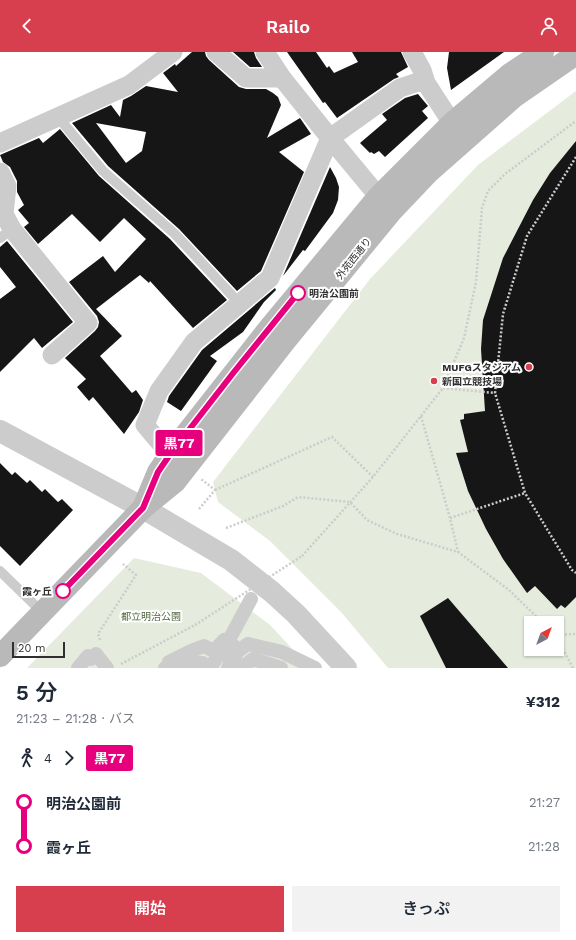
<!DOCTYPE html>
<html lang="ja">
<head>
<meta charset="utf-8">
<style>
	:root { --surface:#fff; --page:#f2f2f3; --text:#1f2937; --muted:#747a83; --accent:#d73f4f }
	body { margin:0; font-family:"Work Sans","Noto Sans JP",sans-serif; background:var(--page); color:var(--text); height:100vh; display:flex; flex-direction:column; font-size:15px; white-space:nowrap }
	* { box-sizing:border-box; margin:0 }
	p { font-size:13px; color:var(--muted) }
	.icon { flex:none; width:22px; height:22px; fill:none; stroke:currentColor; stroke-width:2; stroke-linecap:round; stroke-linejoin:round }
	.map { position:relative; height:616px; overflow:hidden }
	.sheet { display:flex; flex-direction:column; background:var(--surface); flex:1 }
	.sheet>* { flex:none }
	.badge { padding:0 8px; border-radius:3px; font-size:14px; line-height:26px }
	.needle { width:26px; rotate:41deg }
	.tools { position:absolute; left:524px; top:564px; display:grid; gap:8px }
	.tools a { display:grid; place-items:center; width:40px; height:40px; border-radius:0px; background:var(--surface); box-shadow:0 1px 3px #0004; font-size:20px }
	.scale { position:absolute; left:12px; bottom:10px; width:53px; box-sizing:border-box; padding-left:4px; border:2px solid #2f2f2f; border-top:0; font-size:11px; line-height:14px; white-space:nowrap; color:#2f2f2f; -webkit-text-stroke:3px #fff; paint-order:stroke }
	.map>.badge { position:absolute; translate:-50% -50%; box-shadow:0 0 0 2px #fff }
	.legs { display:flex; align-items:center; gap:6px; height:44px; padding:0 16px; font-size:13px }
	.legs p { margin-inline-start:auto }
	.summary { display:flex; align-items:center; justify-content:space-between; height:68px; padding:0 16px }
	h1 { font-size:22px; font-weight:600; line-height:30px }
	.cta { display:flex; gap:8px; margin-top:auto; padding:8px 16px }
	.cta a { flex:1; height:46px; border-radius:0px; background:var(--accent); color:#fff; font-size:16px; font-weight:600; line-height:46px; text-align:center }
	.cta a+a { background:var(--page); color:var(--text) }
	ul { padding:0 16px; list-style:none }
	li { display:flex; align-items:center; gap:14px; height:44px; font-size:15px }
	li i { display:grid; place-items:center; width:6px; height:100%; margin:0 5px; background:currentColor }
	li i::after { content:''; width:10px; height:10px; margin:-5px; border:3px solid; border-radius:50%; background:var(--surface) }
	li p { margin-inline-start:auto }
	li:first-child i { background:linear-gradient(#0000 50%,currentColor 0) }
	li:last-child i { background:linear-gradient(currentColor 50%,#0000 0) }
	header { display:flex; justify-content:space-between; align-items:center; height:52px; padding:0 16px; background:var(--accent); color:#fff; font-size:18px; font-weight:600 }
	.map>svg:first-child { display:block }
	.green { fill:#e5ebdd; fill-rule:evenodd }
	.building { fill:#161616; fill-rule:evenodd }
	.lines { fill:none; stroke-linecap:round; stroke-linejoin:round }
	.path { stroke:#ccc; stroke-width:2.5; stroke-dasharray:2 2; stroke-linecap:butt }
	.service { stroke:#ccc; stroke-width:10 }
	.pedestrian { stroke:#ccc; stroke-width:14 }
	.minor { stroke:#ccc; stroke-width:19 }
	.tertiary { stroke:#ccc; stroke-width:22 }
	.secondary { stroke:#b9b9b9; stroke-width:22 }
	.path-bridge { stroke:#ccc; stroke-width:2.5; stroke-dasharray:2 2; stroke-linecap:butt }
	.line-1-casing { stroke:#fff; stroke-width:9 }
	.line-1 { stroke:#e6007e; stroke-width:6 }
	.stop-1-dot { fill:#fff; stroke:#e6007e; stroke-width:2 }
	.poi-dot { fill:#d73f4f; stroke:#fff; stroke-width:1.5 }
	.labels { text-anchor:middle; stroke-width:4; stroke-linejoin:round; paint-order:stroke }
	.street-label { font-size:10px; fill:#2f2f2f; stroke:#fff }
	.stop-label { font-size:10px; font-weight:bold; fill:#2f2f2f; stroke:#fff; text-anchor:start }
	.poi-label { font-size:10px; font-weight:bold; fill:#2f2f2f; stroke:#fff; text-anchor:end }
	.park-label { font-size:10px; fill:#53673f; stroke:#fff }
</style>
</head>
<body>
<header><svg class="icon" aria-label="back" viewBox="0 0 24 24"><path d="M15 5l-7 7 7 7"/></svg>Railo<svg class="icon" aria-label="person" viewBox="0 0 24 24"><circle cx="12" cy="8" r="4"/><path d="M4 21q1-7 8-7t8 7"/></svg></header>
<div class="map">
<svg width="576" height="616" viewBox="0 0 576 616">
	<rect width="100%" height="100%" fill="#fff"/>
	<!-- green -->
	<g class="green">
		<path d="M576 39V616H388L341 560 270 489 218 450 213 430 370 227 478 113ZM531 571H557V597H531Z"/>
		<polygon points="134,506 201,521 270,573 310,616 27,616"/>
	</g>
	<!-- building -->
	<g class="building">
		<path d="M192 0H205L206 4 209 8 239 35 246 37H266L273 41 278 45 281 53 267 86 300 66 311 82 279 100 304 120 261 219 237 239 179 177 108 114 72 71 111 53 120 65 123 48 131 44 146 34 178 40 163 21 175 12 176 14ZM96 71 146 80 142 99 126 111Z"/>
		<polygon points="233,0 254,0 256,6 262,15 250,15"/>
		<polygon points="287,0 316,0 327,16 329,14 334,21 358,10 352,0 401,0 408,15 396,22 399,25 394,27 337,66 325,50 323,51"/>
		<polygon points="449,0 504,0 451,38 447,16"/>
		<polygon points="418,42 428,54 422,59 428,66 385,105 379,99 374,102 371,100 370,101 360,91 387,68 382,62 405,46"/>
		<polygon points="60,77 99,124 170,187 227,248 193,276 150,229 149,231 140,223 96,257 122,284 100,304 132,341 136,338 143,348 139,360 124,382 93,345 89,349 77,335 86,327 65,306 95,279 98,275 99,270 97,264 69,230 103,204 115,220 146,187 124,166 100,190 72,162 38,192 24,175 29,171 18,158 24,153 17,140 17,129 10,115 3,110 0,103 39,86 43,91"/>
		<polygon points="576,89 576,545 565,556 561,553 557,557 535,534 527,541 503,507 486,477 468,439 456,401 468,400 460,368 464,367 464,362 485,359 481,297 483,268 503,206 533,148 550,121"/>
		<polygon points="330,115 336,126 339,135 338,148 333,161 305,199 303,198 283,224"/>
		<polygon points="7,189 73,270 42,296 34,286 0,320 0,247 16,235 0,215 0,195"/>
		<polygon points="275,236 276,238 264,250 243,280 210,304 217,309 181,359 167,350 169,344 202,298"/>
		<polygon points="0,411 12,423 15,420 27,431 30,428 42,440 45,437 58,450 62,447 73,458 20,514 0,494"/>
		<polygon points="448,546 508,616 446,616 420,564"/>
	</g>
	<g class="lines">
		<!-- path -->
		<g class="path">
			<polyline points="576,105 527,184 503,262 495,341 525,441 572,518 576,521"/>
			<polyline points="443,336 495,341"/>
			<polyline points="421,364 450,466 458,500"/>
			<polyline points="215,438 332,385 373,425"/>
			<polyline points="199,457 215,438 201,427"/>
			<polyline points="450,466 525,441"/>
			<polyline points="226,476 283,454 298,445 350,450 367,468 397,482 458,500 509,538 543,571"/>
			<polyline points="302,504 373,425 443,336 464,286 476,230 482,156 488,139 505,122 576,69"/>
			<polyline points="557,583 576,582"/>
			<polyline points="557,586 573,616"/>
			<polyline points="100,588 98,582 136,523 123,512"/>
			<polyline points="121,612 195,573"/>
		</g>
		<!-- service -->
		<g class="service">
			<polyline points="58,65 103,119 175,182 240,252"/>
			<polyline points="0,186 12,177"/>
			<polyline points="0,519 42,560"/>
		</g>
		<!-- pedestrian -->
		<g class="pedestrian">
			<polyline points="229,607 231,604 248,592 282,600 315,616"/>
			<polyline points="78,616 88,604 91,607 96,602 107,616"/>
			<polyline points="165,616 169,613 169,610 191,599 204,594 214,599 224,588 234,594 236,603 228,616"/>
			<polyline points="173,616 184,610 203,611 207,616"/>
			<polyline points="210,616 230,586 251,547"/>
			<polyline points="242,616 253,607 281,616"/>
		</g>
		<!-- minor -->
		<g class="minor">
			<polyline points="216,0 246,26 282,26"/>
			<polyline points="265,0 282,26 330,86 388,156"/>
			<polyline points="412,0 422,18 426,31 452,71"/>
			<polyline points="0,91 129,33 173,0"/>
			<polyline points="0,120 7,134 4,162 12,177 88,271 52,303"/>
			<polyline points="171,401 161,392 145,373 159,339 194,290 270,226 330,86 400,36 418,30 426,31"/>
		</g>
		<!-- tertiary -->
		<polyline class="tertiary" points="0,379 143,456 231,508 272,540 296,562 346,616"/>
		<!-- secondary -->
		<g class="secondary">
			<polyline points="143,456 158,420 171,401 270,275 378,145 452,71 510,22 543,0"/>
			<polyline points="0,604 143,456 175,430 286,288 391,160 429,120 514,45 576,2"/>
		</g>
		<!-- path-bridge -->
		<polyline class="path-bridge" points="195,573 302,504"/>
	</g>
	<g class="lines">
		<defs>
			<polyline id="line-1" points="63,539 143,456 158,420 171,401 234,320 298,241"/>
		</defs>
		<!-- line-1 casing -->
		<use href="#line-1" class="line-1-casing"/>
		<!-- line-1 -->
		<use href="#line-1" class="line-1"/>
	</g>
	<!-- markers -->
	<g class="stop-1-dot">
		<circle cx="298" cy="241" r="7"/>
		<circle cx="63" cy="539" r="7"/>
	</g>
	<g class="poi-dot">
		<circle cx="529" cy="315" r="4"/>
		<circle cx="434" cy="329" r="4"/>
	</g>
	<g class="labels">
		<!-- street labels -->
		<g class="street-label">
			<text transform="translate(353 206) rotate(-51)" y="4">外苑西通り</text>
		</g>
		<!-- stop labels -->
		<g class="stop-label">
			<text x="309" y="245">明治公園前</text>
			<text x="52" y="543" text-anchor="end">霞ヶ丘</text>
		</g>
		<!-- poi labels -->
		<g class="poi-label">
			<text x="521" y="319">MUFGスタジアム</text>
			<text x="442" y="333" text-anchor="start">新国立競技場</text>
		</g>
		<!-- park labels -->
		<g class="park-label">
			<text x="151" y="568">都立明治公園</text>
		</g>
	</g>
</svg>
<div class="tools">
<a><svg class="needle" viewBox="-14 -14 28 28"><path d="M0-13l5 13h-10z" fill="#e53935"/><path d="M0 13l5-13h-10z" fill="#747a83"/></svg></a>
</div>
<div class="scale">20 m</div>
<b class="badge" style="left:179px;top:391px;background:#e6007e;color:#fff">黒77</b>
</div>
<section class="sheet">
<div class="summary"><div><h1>5 分</h1><p>21:23 – 21:28 · バス</p></div><b>¥312</b></div>
<div class="legs"><svg class="icon" aria-label="walk" viewBox="0 0 24 24"><circle cx="13" cy="4" r="2"/><path d="M13 8l-2 6 4 7M11 14l-3 7M7 12l3-4h3l4 4"/></svg>4<svg class="icon" aria-label="forward" viewBox="0 0 24 24"><path d="M9 5l7 7-7 7"/></svg><b class="badge" style="background:#e6007e;color:#fff">黒77</b></div>
<ul>
<li><i style="color:#e6007e"></i><b>明治公園前</b><p>21:27</p></li>
<li><i style="color:#e6007e"></i><b>霞ヶ丘</b><p>21:28</p></li>
</ul>
<div class="cta"><a>開始</a><a>きっぷ</a></div>
</section>
</body>
</html>
